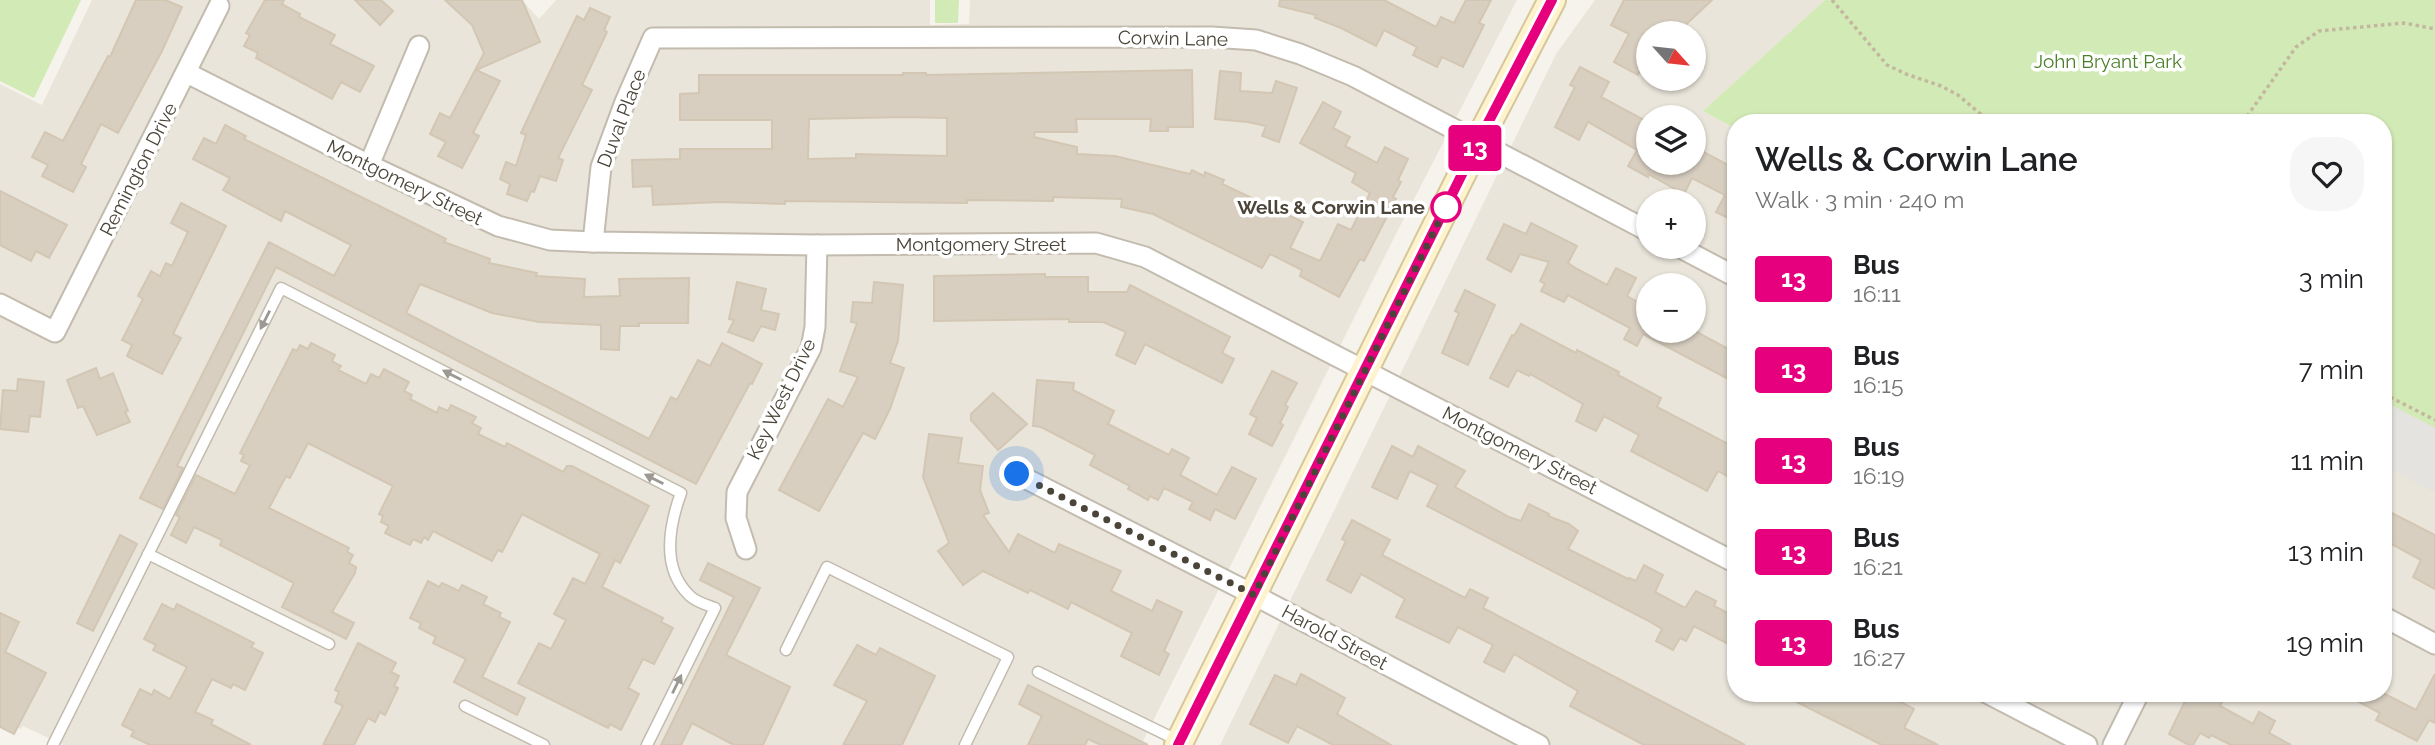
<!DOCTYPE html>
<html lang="en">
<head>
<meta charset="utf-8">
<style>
	:root { --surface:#fff; --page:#f6f6f6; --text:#202124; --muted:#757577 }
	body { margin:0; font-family:Raleway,sans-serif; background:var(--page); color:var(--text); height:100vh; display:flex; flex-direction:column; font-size:26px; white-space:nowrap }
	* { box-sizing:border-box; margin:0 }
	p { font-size:23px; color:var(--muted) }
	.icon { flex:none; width:38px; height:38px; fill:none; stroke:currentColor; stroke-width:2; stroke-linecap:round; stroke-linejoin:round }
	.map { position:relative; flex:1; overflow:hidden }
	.panel { position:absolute; left:1727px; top:114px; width:665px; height:588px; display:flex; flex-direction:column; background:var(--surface); border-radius:28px; box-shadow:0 2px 5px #0004 }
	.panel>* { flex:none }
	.badge { padding:0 14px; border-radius:5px; font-size:24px; line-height:46px }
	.needle { width:46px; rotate:117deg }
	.buttons { position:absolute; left:1636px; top:21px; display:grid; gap:14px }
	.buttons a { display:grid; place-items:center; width:70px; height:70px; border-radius:50%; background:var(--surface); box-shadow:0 2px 5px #0004; font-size:35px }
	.you { position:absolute; width:35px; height:35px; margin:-18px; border:5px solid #fff; border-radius:50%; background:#1a73e8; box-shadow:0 0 0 10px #1a73e833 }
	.map>.badge { position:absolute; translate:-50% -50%; box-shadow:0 0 0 4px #fff }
	.round { display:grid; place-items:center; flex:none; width:74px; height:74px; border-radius:28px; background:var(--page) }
	.summary { display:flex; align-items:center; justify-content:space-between; height:119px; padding:0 28px }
	h1 { font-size:33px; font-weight:600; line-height:52px }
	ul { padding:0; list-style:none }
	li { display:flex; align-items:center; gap:21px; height:91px; padding:0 28px }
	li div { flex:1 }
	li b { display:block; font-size:26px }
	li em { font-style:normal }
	li .badge { min-width:77px; font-weight:700; text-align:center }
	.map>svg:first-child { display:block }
	.residential { fill:#eae5da; fill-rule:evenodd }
	.green { fill:#d2eab5 }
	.parking { fill:#e5e3e0 }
	.building { fill:#d8cfc1; stroke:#d3c7b4; stroke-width:2; fill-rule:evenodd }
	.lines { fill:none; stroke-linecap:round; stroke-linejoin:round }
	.service-casing { stroke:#c2bbae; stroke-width:13 }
	.minor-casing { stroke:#c2bbae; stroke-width:23 }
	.secondary-casing { stroke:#d6c79b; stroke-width:30 }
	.path { stroke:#c4b79f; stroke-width:3.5; stroke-dasharray:3.5 3.5; stroke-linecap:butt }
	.service { stroke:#fff; stroke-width:10 }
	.minor { stroke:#fff; stroke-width:19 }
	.secondary { stroke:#fff3cd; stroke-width:26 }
	.oneway { fill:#9c9892 }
	.line-casing { stroke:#fff; stroke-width:16 }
	.line { stroke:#e6007e; stroke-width:10 }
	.walk { stroke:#4b4439; stroke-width:7; stroke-dasharray:0 12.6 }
	.stop-dot { fill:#fff; stroke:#e6007e; stroke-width:3.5 }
	.labels { text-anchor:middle; stroke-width:7; stroke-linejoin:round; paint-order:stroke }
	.street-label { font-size:19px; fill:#4b4439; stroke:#fff }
	.park-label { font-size:19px; fill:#4a7f2a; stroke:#fff }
	.stop-label { font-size:19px; font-weight:bold; fill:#4b4439; stroke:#fff; text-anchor:end }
</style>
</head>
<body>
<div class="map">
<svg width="2435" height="745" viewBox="0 0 2435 745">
	<rect width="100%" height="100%" fill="#f6f3ec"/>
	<!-- residential -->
	<g class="residential">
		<polygon points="92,0 522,0 539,19 556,0 930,0 930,25 969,24 970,0 1517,0 1399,228 1141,745 63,745 23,726 21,729 0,719 0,84 42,105"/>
		<path d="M1595 0H1825L1703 111 1736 129V693H2384V466L2435 493V745H1220L1556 54ZM1648 33H1694V79H1648ZM1648 117H1694V163H1648ZM1648 201H1694V247H1648ZM1648 285H1694V331H1648Z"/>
	</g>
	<!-- green -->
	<g class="green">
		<polygon points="0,0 81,0 34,98 0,81"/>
		<polygon points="935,0 959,0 958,23 935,23"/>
		<polygon points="1825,0 2435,0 2435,493 2384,466 2384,122 1736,122 1736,129 1703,111"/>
	</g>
	<!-- parking -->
	<polygon class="parking" points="2384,401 2435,428 2435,493 2384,466"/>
	<!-- building -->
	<g class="building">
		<polygon points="136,0 165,0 182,7 162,51 118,133 101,124 81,164 86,167 73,192 42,176 48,165 32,157 45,132 63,141 108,56 110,57"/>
		<polygon points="265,0 284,0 282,4 300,14 299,17 335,35 330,44 374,66 360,92 341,82 332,99 256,58 258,53 244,46 250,35 246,33"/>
		<polygon points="355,0 381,0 393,11 380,25"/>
		<polygon points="445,0 522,0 540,42 476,70 500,81 473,133 479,136 462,168 438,156 446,142 430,134 440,113 450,118 484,53 472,25"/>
		<polygon points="1280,0 1384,0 1436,27 1441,17 1454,23 1466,0 1491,0 1479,23 1484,25 1463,67 1442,57 1437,67 1413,55 1417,47 1384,30 1376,46 1341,28 1315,18 1316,15 1279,6"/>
		<polygon points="1624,0 1712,0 1677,33 1648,33 1648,55 1638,75 1614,62 1629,34 1611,25"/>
		<polygon points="590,8 610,17 604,30 607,32 582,85 592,90 558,158 563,160 556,181 540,176 534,192 531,191 527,201 507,194 510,184 500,179 506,162 516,166 526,135 521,133 542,88 577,16 584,20"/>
		<polygon points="1580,67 1609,82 1601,97 1648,122 1648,163 1694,163 1694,147 1736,169 1736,222 1716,212 1725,195 1692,178 1684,194 1648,174 1648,177 1628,166 1637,150 1588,122 1579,140 1555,127 1575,87 1570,85"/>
		<path d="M1192 70 1193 127H1168V131H1150L1151 119H1076L1077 132H1035L1034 137 1077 147V154L1115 156 1190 174 1192 170 1204 176 1205 172 1224 180 1222 184 1303 222 1290 248 1320 261 1338 224 1351 230 1370 193 1352 182 1356 173 1300 143 1323 102 1341 112 1333 128 1350 137 1345 146 1377 163 1385 147 1408 159 1398 180 1401 182 1393 197 1396 199 1364 261 1360 259 1339 297 1300 276 1302 270 1270 254 1262 268 1153 214 1121 207 1122 199 1053 197V201L967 200V203L785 201V204L719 202 653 205 652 186 633 187 632 160 680 159V149H772V120H680V94L699 93V75H903V73H926V75ZM905 117 947 118V156L856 154V158L808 159 809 119Z"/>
		<polygon points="1220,71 1241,73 1240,91 1272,93 1276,81 1297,88 1279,142 1262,136 1266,126 1248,122 1215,119"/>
		<polygon points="225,125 246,136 244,139 446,239 444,242 490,259 489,263 537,273 536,276 585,279 584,297 620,296 619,279 689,278 688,323 639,323 639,326 620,326 619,350 601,349 601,325 539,322 492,313 420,284 406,313 649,439 671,397 677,400 698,360 710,366 722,343 762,364 752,384 750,383 696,484 276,267 177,466 183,468 163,509 140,498 269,242 334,276 351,245 285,211 281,221 223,190 230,178 193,159 204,138 216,144"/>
		<polygon points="0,191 67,225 49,258 36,251 31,261 0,245"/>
		<polygon points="181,203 226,226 173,334 181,338 162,374 127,356 132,345 122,340 143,299 138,296 151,271 160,276 166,263 172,266 188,232 171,223"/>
		<polygon points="1531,223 1577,246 1568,263 1577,269 1607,285 1616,268 1636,278 1627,296 1648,308 1648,331 1695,331 1736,353 1736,383 1643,334 1637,346 1624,339 1630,328 1568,295 1564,302 1541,291 1545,284 1540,281 1549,262 1520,254 1511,272 1487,259 1504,224 1526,234"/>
		<polygon points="1045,274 1045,277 1088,277 1088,292 1127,292 1130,285 1230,337 1222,353 1234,359 1222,383 1145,344 1135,364 1116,355 1126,332 1103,322 1069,322 1069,319 934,321 934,276"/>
		<polygon points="737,282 766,289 761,310 779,314 775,330 761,326 753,341 728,332 734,320 729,319"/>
		<polygon points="874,282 903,285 898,341 890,363 904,368 890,409 875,439 863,433 819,511 779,490 828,399 843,407 858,377 840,371 857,323 851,322 853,302 872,303"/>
		<polygon points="1465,290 1495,305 1468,365 1442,353 1459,313 1455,311"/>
		<polygon points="1521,324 1576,353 1577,350 1619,372 1618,375 1661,398 1657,407 1736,448 1736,481 1718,471 1707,491 1631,451 1639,435 1604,416 1596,431 1576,421 1583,404 1530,374 1529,376 1517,370 1508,387 1490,378 1512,335 1514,336"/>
		<polygon points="311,343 335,355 332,361 341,366 338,370 366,384 371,374 379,378 384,369 409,382 404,391 412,395 410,399 437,413 439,407 448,411 451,405 476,417 472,423 481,428 478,434 505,447 507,443 563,472 567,466 572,466 649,506 620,563 615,560 602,587 663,618 661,622 673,628 654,664 643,659 628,688 639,694 621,730 610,724 608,728 518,683 539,643 551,649 566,620 554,614 567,590 573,578 585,584 600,554 522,514 502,552 498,550 492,561 433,531 428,540 424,537 421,543 413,539 410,545 385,533 389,526 381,522 383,516 379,514 393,486 308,443 290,478 286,476 269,508 349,548 347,552 353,555 349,563 356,567 355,573 332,612 354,623 346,639 282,607 294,583 220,545 222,540 194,527 186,543 171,535 180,517 176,515 196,475 235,494 250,465 241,461 244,455 240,453 293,349 297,351 300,345 308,349"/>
		<polygon points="96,368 100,379 113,373 128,411 125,412 130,422 97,435 83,406 78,408 67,380"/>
		<polygon points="1272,371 1297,383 1285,405 1288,407 1280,423 1283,425 1272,446 1249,434 1257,418 1250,414"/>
		<polygon points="18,379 44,382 40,417 30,416 28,432 0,429 3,390 17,391"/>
		<polygon points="1037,380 1074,383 1073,390 1114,411 1108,424 1169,455 1172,449 1189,458 1180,475 1217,495 1232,467 1256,479 1235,519 1215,509 1210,520 1189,509 1193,502 1164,488 1158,500 1150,496 1148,500 1128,489 1130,486 1090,465 1095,455 1041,427 1033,426"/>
		<polygon points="993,393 1027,424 998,450 971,420 971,414"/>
		<polygon points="929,434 962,438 958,463 983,466 980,490 989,513 983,515 1009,552 1018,534 1055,553 1059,544 1121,571 1111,591 1152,611 1157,600 1182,612 1164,651 1169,654 1159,675 1121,656 1132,633 1071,602 1068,609 1030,590 1028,593 983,571 963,585 938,551 949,543 923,477"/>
		<polygon points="1392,446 1413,457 1418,446 1465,471 1455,487 1509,517 1521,521 1529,504 1549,514 1548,516 1569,524 1578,531 1568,549 1628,579 1629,578 1636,581 1644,565 1663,575 1655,592 1685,608 1696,591 1716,601 1714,606 1736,617 1736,648 1694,626 1686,641 1680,638 1673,650 1656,641 1662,629 1647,620 1427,506 1438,485 1410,471 1397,499 1372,487"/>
		<polygon points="2384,509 2435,535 2435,589 2413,577 2421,560 2384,540"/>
		<polygon points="1352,520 1390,540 1382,555 1465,598 1470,589 1488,598 1483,608 1745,745 1644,745 1570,706 1578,691 1514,654 1504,672 1484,662 1493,645 1458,627 1449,643 1396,617 1405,599 1361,574 1351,593 1327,580 1346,541 1342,539"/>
		<polygon points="120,535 137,544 93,631 77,623"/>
		<polygon points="708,563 760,588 726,655 790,687 763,745 734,745 692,723 681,745 661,745 734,597 700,580"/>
		<polygon points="428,581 439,587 442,583 459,591 462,585 487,597 483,604 501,613 499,617 510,622 482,677 525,698 517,715 454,682 466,659 433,643 436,637 419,628 421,623 410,618"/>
		<polygon points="162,604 174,610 177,604 254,643 251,647 263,653 245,690 233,684 231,688 212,679 195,712 213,720 211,724 251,745 150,745 131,736 134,731 122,725 140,689 152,695 154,690 170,699 187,667 153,650 156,645 144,639"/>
		<polygon points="0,613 19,622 5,652 46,673 14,734 0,727"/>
		<polygon points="358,643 396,663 391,672 399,676 394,686 398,688 385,715 380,712 375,722 368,718 354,745 323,745 343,706 335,702 339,692 335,690"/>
		<polygon points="857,645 876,655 880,648 935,676 902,745 843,745 867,701 834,685"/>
		<polygon points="1301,674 1345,698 1337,714 1391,745 1333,745 1297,726 1288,743 1250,724 1275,675 1296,685"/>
		<polygon points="2435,674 2435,723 2429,720 2417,741 2376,720 2380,713 2342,693 2383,693 2416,710"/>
		<polygon points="1028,685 1148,745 1101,745 1088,739 1085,745 1028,745 1042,716 1019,704"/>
		<polygon points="1779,693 1844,693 1856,699 1859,693 1884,693 1914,709 1904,728 1938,745 1882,745"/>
		<polygon points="2189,693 2227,693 2220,706 2253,724 2259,712 2275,721 2269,733 2291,745 2231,745 2211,735 2209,738 2200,733 2193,745 2189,745 2169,734"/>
	</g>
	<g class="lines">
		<defs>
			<g id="service">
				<polyline points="148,554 329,644"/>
				<polyline points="786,650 827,567 1008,657 965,745"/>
				<polyline points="1038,672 1179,741"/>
				<polyline points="465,706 544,745"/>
				<path d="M53 745 281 288 681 493C669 526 661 569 690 596 696 602 707 605 715 608L647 745"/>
			</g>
			<g id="minor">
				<polyline points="187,73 369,165 498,226 550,240 593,242 817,245 1096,243 1145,257 1736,563"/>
				<polyline points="369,165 419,46"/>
				<polyline points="593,242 601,167 625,102 653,38 1212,37 1256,40 1300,54 1353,76 1648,231"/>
				<polyline points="1679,247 1736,277"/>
				<polyline points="0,304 55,332 219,6"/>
				<polyline points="1017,474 1254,595 1539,745"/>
				<polyline points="746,549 736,518 737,492 811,348 815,327 817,245"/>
				<polyline points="2384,617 2435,644"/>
				<polyline points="1987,693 2087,745"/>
				<polyline points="2113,745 2139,693"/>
			</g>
			<polyline id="secondary" points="1178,745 1478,142 1552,0"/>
		</defs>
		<!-- service casing -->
		<use href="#service" class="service-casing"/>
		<!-- minor casing -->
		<use href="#minor" class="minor-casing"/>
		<!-- secondary casing -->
		<use href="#secondary" class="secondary-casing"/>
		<!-- path -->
		<g class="path">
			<polyline points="1832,0 1887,65 1906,74 1941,86 1958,95 1990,122"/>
			<polyline points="2243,122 2296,47 2319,31 2404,23 2435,29"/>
			<polyline points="2384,394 2435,420"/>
		</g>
		<!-- service -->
		<use href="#service" class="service"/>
		<!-- minor -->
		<use href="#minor" class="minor"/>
		<!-- secondary -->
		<use href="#secondary" class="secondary"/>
	</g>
	<!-- one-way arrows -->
	<defs><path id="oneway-solid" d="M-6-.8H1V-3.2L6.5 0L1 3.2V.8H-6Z" transform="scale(1.75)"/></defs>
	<g class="oneway">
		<use href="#oneway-solid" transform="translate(265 320) rotate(117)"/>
		<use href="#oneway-solid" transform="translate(452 375) rotate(-153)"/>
		<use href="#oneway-solid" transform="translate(654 479) rotate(-153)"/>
		<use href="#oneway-solid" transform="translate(677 684) rotate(-64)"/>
	</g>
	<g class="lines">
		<defs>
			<polyline id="line" points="1178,745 1478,142 1552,0"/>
		</defs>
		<!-- line casing -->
		<use href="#line" class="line-casing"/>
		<!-- line -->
		<use href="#line" class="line"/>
		<!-- walk -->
		<polyline class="walk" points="1017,474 1254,595 1446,207"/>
	</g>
	<!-- markers -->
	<circle class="stop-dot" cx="1446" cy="207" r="14"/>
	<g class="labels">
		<!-- street labels -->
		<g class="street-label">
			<text transform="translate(1173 38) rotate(1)" y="7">Corwin Lane</text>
			<text transform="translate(621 118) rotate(-69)" y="7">Duval Place</text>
			<text transform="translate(138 169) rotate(-63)" y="7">Remington Drive</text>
			<text transform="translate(405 182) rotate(26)" y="7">Montgomery Street</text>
			<text x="981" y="251">Montgomery Street</text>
			<text transform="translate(781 399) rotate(-64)" y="7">Key West Drive</text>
			<text transform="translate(1520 450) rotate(27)" y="7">Montgomery Street</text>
			<text transform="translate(1335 637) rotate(28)" y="7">Harold Street</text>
		</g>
		<!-- park labels -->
		<g class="park-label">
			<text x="2108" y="68">John Bryant Park</text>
		</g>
		<!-- stop labels -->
		<g class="stop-label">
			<text x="1425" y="214">Wells &amp; Corwin Lane</text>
		</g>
	</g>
</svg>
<div class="buttons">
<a><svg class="needle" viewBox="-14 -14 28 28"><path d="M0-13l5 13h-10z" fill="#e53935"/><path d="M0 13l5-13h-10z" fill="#757577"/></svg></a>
<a><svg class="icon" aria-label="layers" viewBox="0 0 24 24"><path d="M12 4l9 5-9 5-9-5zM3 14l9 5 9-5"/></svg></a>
<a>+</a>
<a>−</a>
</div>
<div class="you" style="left:1017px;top:474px"></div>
<b class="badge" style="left:1475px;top:148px;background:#e6007e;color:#fff">13</b>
<section class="panel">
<div class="summary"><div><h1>Wells &amp; Corwin Lane</h1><p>Walk · 3 min · 240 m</p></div><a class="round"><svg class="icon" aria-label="heart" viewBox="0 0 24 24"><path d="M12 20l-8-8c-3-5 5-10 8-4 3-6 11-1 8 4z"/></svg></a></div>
<ul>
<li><span class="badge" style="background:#e6007e;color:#fff">13</span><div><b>Bus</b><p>16:11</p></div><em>3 min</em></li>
<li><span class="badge" style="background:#e6007e;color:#fff">13</span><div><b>Bus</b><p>16:15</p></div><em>7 min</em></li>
<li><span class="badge" style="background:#e6007e;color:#fff">13</span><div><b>Bus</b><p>16:19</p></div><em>11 min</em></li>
<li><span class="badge" style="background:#e6007e;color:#fff">13</span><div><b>Bus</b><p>16:21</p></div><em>13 min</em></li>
<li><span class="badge" style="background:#e6007e;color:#fff">13</span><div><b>Bus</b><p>16:27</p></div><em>19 min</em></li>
</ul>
</section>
</div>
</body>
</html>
